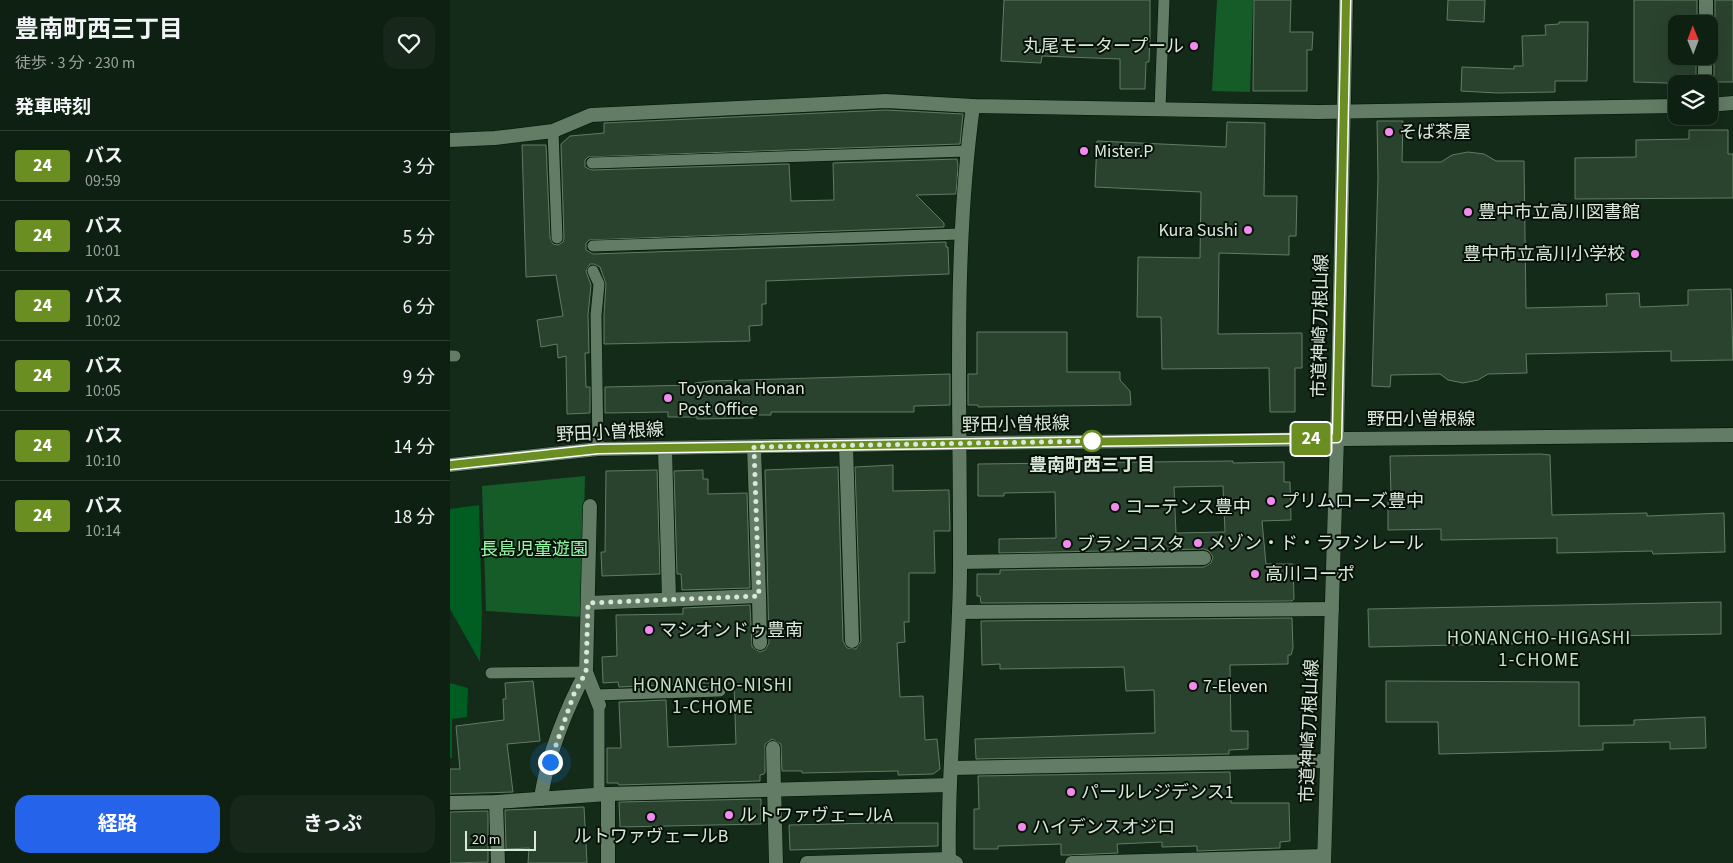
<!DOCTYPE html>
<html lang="ja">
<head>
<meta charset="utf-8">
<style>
	:root { --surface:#0e2012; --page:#17281b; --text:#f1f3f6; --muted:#9ba39f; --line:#2e3e32; --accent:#2563eb }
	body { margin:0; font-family:"Source Sans 3","Noto Sans JP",sans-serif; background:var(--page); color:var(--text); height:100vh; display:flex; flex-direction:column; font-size:19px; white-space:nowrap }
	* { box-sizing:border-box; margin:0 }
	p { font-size:16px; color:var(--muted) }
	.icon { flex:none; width:28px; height:28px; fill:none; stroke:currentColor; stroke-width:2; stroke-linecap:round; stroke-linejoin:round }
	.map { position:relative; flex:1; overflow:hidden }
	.drawer { display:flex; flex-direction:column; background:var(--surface); width:450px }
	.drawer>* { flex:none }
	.badge { padding:0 10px; border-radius:4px; font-size:18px; line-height:32px }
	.needle { width:32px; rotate:359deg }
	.fabs { position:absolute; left:1218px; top:15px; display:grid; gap:10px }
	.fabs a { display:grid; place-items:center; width:50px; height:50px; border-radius:10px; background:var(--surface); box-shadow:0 5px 20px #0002,0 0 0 1px var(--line); font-size:25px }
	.scale { position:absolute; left:15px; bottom:12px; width:71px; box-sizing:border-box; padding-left:5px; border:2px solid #d9e8db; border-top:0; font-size:14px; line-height:18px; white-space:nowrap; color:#d9e8db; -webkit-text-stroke:4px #071108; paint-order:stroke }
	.you { position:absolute; width:25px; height:25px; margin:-12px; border:4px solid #fff; border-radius:50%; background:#1a73e8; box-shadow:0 0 0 8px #1a73e833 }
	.map>.badge { position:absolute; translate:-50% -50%; box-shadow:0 0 0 2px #fff }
	h2 { padding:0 15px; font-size:19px; line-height:45px }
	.round { display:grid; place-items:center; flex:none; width:52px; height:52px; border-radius:15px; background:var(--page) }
	.head { display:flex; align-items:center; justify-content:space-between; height:85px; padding:0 15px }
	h1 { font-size:24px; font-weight:700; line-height:38px }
	.primary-button { display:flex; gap:10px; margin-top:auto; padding:10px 15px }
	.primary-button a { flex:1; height:58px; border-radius:15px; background:var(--accent); color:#fff; font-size:20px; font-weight:700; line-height:58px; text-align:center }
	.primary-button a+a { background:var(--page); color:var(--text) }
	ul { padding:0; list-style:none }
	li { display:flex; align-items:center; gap:15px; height:70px; padding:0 15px; border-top:1px solid var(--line) }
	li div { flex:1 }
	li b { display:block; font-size:19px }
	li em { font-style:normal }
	li .badge { min-width:55px; font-weight:700; text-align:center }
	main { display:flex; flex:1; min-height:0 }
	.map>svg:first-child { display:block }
	.green { fill:#155c28 }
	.forest { fill:#005e22 }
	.building { fill:#2a432e; stroke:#617c65; fill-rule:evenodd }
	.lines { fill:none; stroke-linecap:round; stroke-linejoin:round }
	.service-casing { stroke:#001303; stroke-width:12 }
	.minor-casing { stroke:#001303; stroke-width:15 }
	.tertiary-casing { stroke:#001303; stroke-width:15 }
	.service { stroke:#627c65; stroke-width:11 }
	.minor { stroke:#627c65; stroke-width:14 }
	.tertiary { stroke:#627c65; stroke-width:14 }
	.line-casing { stroke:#fff; stroke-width:11 }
	.line { stroke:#6b8e23; stroke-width:8 }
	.walk { stroke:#d9e8db; stroke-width:5; stroke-dasharray:0 9 }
	.poi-dot { fill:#f489f0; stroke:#071108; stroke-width:2 }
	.stop-dot { fill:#fff; stroke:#6b8e23; stroke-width:2.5 }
	.labels { text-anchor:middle; stroke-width:4; stroke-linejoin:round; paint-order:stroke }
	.poi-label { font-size:18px; fill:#d9e8db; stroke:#071108; text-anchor:start }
	.street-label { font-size:18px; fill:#d9e8db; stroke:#071108 }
	.stop-label { font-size:18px; font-weight:bold; fill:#d9e8db; stroke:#071108 }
	.park-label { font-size:18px; fill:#94fba6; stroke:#071108 }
	.neighbourhood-label { font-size:19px; letter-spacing:1px; fill:#c3e0c6; stroke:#071108 }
</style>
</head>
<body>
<main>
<section class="drawer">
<div class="head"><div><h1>豊南町西三丁目</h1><p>徒歩 · 3 分 · 230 m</p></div><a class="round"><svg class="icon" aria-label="heart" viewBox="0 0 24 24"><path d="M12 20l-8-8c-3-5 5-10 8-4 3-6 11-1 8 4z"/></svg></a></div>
<h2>発車時刻</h2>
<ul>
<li><span class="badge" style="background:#6b8e23;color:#fff">24</span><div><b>バス</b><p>09:59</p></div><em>3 分</em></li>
<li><span class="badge" style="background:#6b8e23;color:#fff">24</span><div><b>バス</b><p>10:01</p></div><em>5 分</em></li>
<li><span class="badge" style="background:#6b8e23;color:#fff">24</span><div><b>バス</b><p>10:02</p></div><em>6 分</em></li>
<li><span class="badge" style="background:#6b8e23;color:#fff">24</span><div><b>バス</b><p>10:05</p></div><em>9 分</em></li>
<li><span class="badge" style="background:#6b8e23;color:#fff">24</span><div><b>バス</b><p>10:10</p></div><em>14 分</em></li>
<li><span class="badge" style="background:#6b8e23;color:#fff">24</span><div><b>バス</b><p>10:14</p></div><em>18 分</em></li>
</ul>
<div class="primary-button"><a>経路</a><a>きっぷ</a></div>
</section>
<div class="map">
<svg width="1283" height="863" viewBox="0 0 1283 863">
	<rect width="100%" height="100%" fill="#132b18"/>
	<!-- green -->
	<g class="green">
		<polygon points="767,0 803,0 800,92 762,91"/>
		<polygon points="135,476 132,617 36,611 32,486"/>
	</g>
	<!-- forest -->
	<g class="forest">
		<polygon points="29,505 32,614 30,662 0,609 0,509"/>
		<polygon points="0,683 18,688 17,717 2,719 2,758 0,758"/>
	</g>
	<!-- building -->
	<g class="building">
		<polygon points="554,0 700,0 700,36 699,62 696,62 695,89 670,89 670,59 592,56 591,63 551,61"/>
		<polygon points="804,0 841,0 840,32 863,32 862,50 857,50 857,91 803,91"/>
		<polygon points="998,0 1035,0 1034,22 997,20"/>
		<polygon points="1184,0 1247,0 1247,24 1226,24 1226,56 1246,56 1246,84 1184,82"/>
		<polygon points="1265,0 1283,0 1283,82 1264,82 1264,56 1259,48 1259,32 1263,29 1265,24"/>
		<polygon points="1109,22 1138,22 1137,81 1105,81 1105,92 1047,93 1011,91 1012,67 1064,69 1064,66 1073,66 1072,36 1096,35 1095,25 1109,24"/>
		<polygon points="436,110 513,114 510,144 138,157 135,160 135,167 142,170 339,164 341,201 384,200 383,163 507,159 508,166 506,194 466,195 494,223 494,227 139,240 136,243 136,250 143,254 496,242 496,247 498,247 499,274 316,281 316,304 312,304 312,325 299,326 300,341 154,344 154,315 156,284 150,267 144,264 140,264 136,271 141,285 138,315 139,353 135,353 136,387 140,387 140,413 117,414 116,356 108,358 107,344 91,347 87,320 113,316 106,275 76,277 72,145 96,145 100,238 103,244 108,245 113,242 114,238 111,144 120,136 154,133 154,123"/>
		<polygon points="927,121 953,121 952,162 991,162 1002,155 1018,152 1034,154 1046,161 1074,161 1076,308 1157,306 1156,294 1189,293 1190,307 1238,305 1238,290 1281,289 1283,360 1221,361 1221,351 1076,354 1077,373 1038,374 1028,380 1013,383 998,380 990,374 941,375 940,387 922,386 928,177"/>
		<polygon points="777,122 815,123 814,196 847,196 846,236 839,236 839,255 769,253 768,334 852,333 852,368 845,368 845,412 820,412 819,368 712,369 711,317 687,317 688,257 750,258 751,192 645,187 647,141 776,147"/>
		<polygon points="1239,130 1278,130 1278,154 1283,154 1283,198 1125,199 1125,158 1186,157 1186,140 1239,139"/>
		<polygon points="527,332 617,332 617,372 670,372 670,380 680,391 681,405 528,407 528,405 518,405 518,374 527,374"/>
		<polygon points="500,374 500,405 464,406 464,412 321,412 321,415 303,415 303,418 247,419 247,417 218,417 218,412 155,413 155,387 246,385 245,383 260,381"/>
		<polygon points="1091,454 1100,455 1102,515 1197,513 1197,516 1274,513 1275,552 1203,554 1202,551 1107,553 1107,538 991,540 991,529 938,530 938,499 941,499 940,456"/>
		<path d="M783 461V463L834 462V482H840L841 520 812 521 816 564H843L844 599 842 601 531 603 530 596H527V574H550V570L754 567 761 563 763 557 759 551 754 549 549 553V539L606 538 605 492 554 493V496H528V464ZM773 486 775 532 726 533 724 487Z"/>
		<polygon points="443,465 443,491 499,490 500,531 484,531 485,573 459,573 459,622 454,622 455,642 447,643 450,697 473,696 475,740 487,739 490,769 483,774 448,775 448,771 352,773 352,771 332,771 331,744 322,739 315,744 315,772 314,774 310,775 310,781 169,785 168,783 157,783 157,748 171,748 169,702 216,700 218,747 286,744 284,684 254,683 169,687 168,682 153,683 152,657 167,656 166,615 233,614 233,608 300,605 302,647 310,652 315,650 319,643 315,470 388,467 393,641 397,648 406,649 411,641 405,467"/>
		<polygon points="207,470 210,574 152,576 151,552 155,552 156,471"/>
		<polygon points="253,470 253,479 258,479 258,494 297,493 300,588 232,590 231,574 227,574 224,471"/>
		<polygon points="1271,602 1271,634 1096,637 1096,643 919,647 918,609"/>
		<polygon points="842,618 843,648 841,655 838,655 838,664 780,665 781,731 798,731 798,749 779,750 779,754 526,759 525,739 705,733 704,690 676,691 674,667 550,669 550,664 532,665 531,621"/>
		<polygon points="83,681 90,741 57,744 63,792 0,794 0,769 10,769 6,726 54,720 53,699 56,699 55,683"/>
		<polygon points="936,681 1129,682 1129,726 1184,725 1184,720 1255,717 1256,748 1220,749 1220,742 1153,743 1153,750 989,754 988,722 936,722"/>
		<polygon points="780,772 781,803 839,803 840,841 830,842 830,848 747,851 747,846 712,847 712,842 667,844 668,853 620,855 611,855 611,844 548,846 548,849 524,849 524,809 529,809 528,776"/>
		<polygon points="311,799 311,824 170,827 169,802"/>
		<polygon points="134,807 137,863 78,863 79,848 56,849 55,810"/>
		<polygon points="38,811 38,862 0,863 0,812"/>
		<polygon points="425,823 488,823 488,846 340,850 339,825"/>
	</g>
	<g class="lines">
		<defs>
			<g id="service">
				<polyline points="710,109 714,0"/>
				<polyline points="103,131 107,238"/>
				<polyline points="142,163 517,151"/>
				<polyline points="143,246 510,234"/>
				<polyline points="143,271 149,284 146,315 148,449"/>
				<polyline points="0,356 5,356"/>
				<polyline points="41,673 136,672"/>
				<polyline points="145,695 270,691"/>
				<polyline points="149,705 149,794"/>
			</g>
			<g id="minor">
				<polyline points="1256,24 1256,0"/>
				<polyline points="1255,84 1255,56"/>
				<polyline points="1259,105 1283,103"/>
				<polyline points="0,140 45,138 103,131 141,115 436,101 523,106 869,112 1226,106"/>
				<polyline points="396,445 402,641"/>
				<polyline points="215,448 219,599"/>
				<polyline points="510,562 754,558"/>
				<polyline points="309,596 310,643"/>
				<polyline points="138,603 309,596 304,447"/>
				<polyline points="509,612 882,609"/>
				<polyline points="136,672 140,506"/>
				<polyline points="323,748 326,863"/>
				<polyline points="501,768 877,761"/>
				<path d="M91 799C96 759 117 707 136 672L149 705"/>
				<polyline points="46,802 48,863"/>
				<polyline points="0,803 46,802 158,794 500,785"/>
				<polyline points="158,863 158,794"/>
				<polyline points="357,863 499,859 506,863"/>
				<path d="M499 863C497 766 509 670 510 574 511 418 502 260 523 106"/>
				<polyline points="622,863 874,856"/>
			</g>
			<g id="tertiary">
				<polyline points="0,465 148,449 510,443 1283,435"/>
				<polyline points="874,863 887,438 896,0"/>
			</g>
		</defs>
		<!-- service casing -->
		<use href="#service" class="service-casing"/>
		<!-- minor casing -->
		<use href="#minor" class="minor-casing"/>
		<!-- tertiary casing -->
		<use href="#tertiary" class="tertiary-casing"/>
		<!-- service -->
		<use href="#service" class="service"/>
		<!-- minor -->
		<use href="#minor" class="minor"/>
		<!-- tertiary -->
		<use href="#tertiary" class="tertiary"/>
	</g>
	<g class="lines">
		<defs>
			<polyline id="line" points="0,465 148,449 887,438 896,0"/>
		</defs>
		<!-- line casing -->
		<use href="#line" class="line-casing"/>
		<!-- line -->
		<use href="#line" class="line"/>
		<!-- walk -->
		<polyline class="walk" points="100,762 124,694 136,672 138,603 309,596 304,447 647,441 642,441"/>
	</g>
	<!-- markers -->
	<g class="poi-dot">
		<circle cx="744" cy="46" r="5"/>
		<circle cx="939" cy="132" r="5"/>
		<circle cx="634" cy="151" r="5"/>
		<circle cx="1018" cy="212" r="5"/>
		<circle cx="798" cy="230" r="5"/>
		<circle cx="1185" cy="254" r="5"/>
		<circle cx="218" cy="398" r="5"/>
		<circle cx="821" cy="501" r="5"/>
		<circle cx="665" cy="507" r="5"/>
		<circle cx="748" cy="543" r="5"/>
		<circle cx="617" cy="544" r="5"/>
		<circle cx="805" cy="574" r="5"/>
		<circle cx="199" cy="630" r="5"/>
		<circle cx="743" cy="686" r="5"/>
		<circle cx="621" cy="792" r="5"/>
		<circle cx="279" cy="815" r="5"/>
		<circle cx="201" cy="817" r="5"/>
		<circle cx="572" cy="827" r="5"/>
	</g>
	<circle class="stop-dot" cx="642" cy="441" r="10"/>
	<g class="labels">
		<!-- poi labels -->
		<g class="poi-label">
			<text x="734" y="52" text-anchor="end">丸尾モータープール</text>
			<text x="949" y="138">そば茶屋</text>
			<text x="644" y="157">Mister.P</text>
			<text x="1028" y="218">豊中市立高川図書館</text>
			<text x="788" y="236" text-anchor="end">Kura Sushi</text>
			<text x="1175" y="260" text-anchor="end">豊中市立高川小学校</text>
			<text x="228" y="394">Toyonaka Honan<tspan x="228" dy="21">Post Office</tspan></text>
			<text x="831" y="507">プリムローズ豊中</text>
			<text x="675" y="513">コーテンス豊中</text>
			<text x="758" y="549">メゾン・ド・ラフシレール</text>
			<text x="627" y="550">ブランコスタ</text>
			<text x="815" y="580">高川コーポ</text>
			<text x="209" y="636">マシオンドゥ豊南</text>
			<text x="753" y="692">7-Eleven</text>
			<text x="631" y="798">パールレジデンス1</text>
			<text x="289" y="821">ルトワァヴェールA</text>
			<text x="582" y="833">ハイデンスオジロ</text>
			<text x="201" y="842" text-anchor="middle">ルトワァヴェールB</text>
		</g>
		<!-- street labels -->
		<g class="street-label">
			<text transform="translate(870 326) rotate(-89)" y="6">市道神崎刀根山線</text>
			<text x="971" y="425">野田小曽根線</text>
			<text transform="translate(566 424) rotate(-1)" y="6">野田小曽根線</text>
			<text transform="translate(160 432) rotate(-3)" y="6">野田小曽根線</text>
			<text transform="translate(859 731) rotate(-88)" y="6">市道神崎刀根山線</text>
		</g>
		<!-- stop labels -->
		<g class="stop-label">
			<text x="642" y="471">豊南町西三丁目</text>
		</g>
		<!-- park labels -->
		<g class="park-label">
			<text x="84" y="555">長島児童遊園</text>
		</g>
		<!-- neighbourhood labels -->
		<g class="neighbourhood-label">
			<text x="1089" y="644">HONANCHO-HIGASHI<tspan x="1089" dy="22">1-CHOME</tspan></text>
			<text x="263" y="691">HONANCHO-NISHI<tspan x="263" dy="22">1-CHOME</tspan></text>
		</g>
	</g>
</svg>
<div class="fabs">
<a><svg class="needle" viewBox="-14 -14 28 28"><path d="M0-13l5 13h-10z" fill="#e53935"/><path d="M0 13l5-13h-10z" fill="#9ba39f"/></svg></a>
<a><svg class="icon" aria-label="layers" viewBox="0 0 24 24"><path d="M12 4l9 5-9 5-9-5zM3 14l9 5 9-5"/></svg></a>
</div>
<div class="scale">20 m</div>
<div class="you" style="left:100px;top:762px"></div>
<b class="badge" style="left:861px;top:439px;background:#6b8e23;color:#fff">24</b>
</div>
</main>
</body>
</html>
